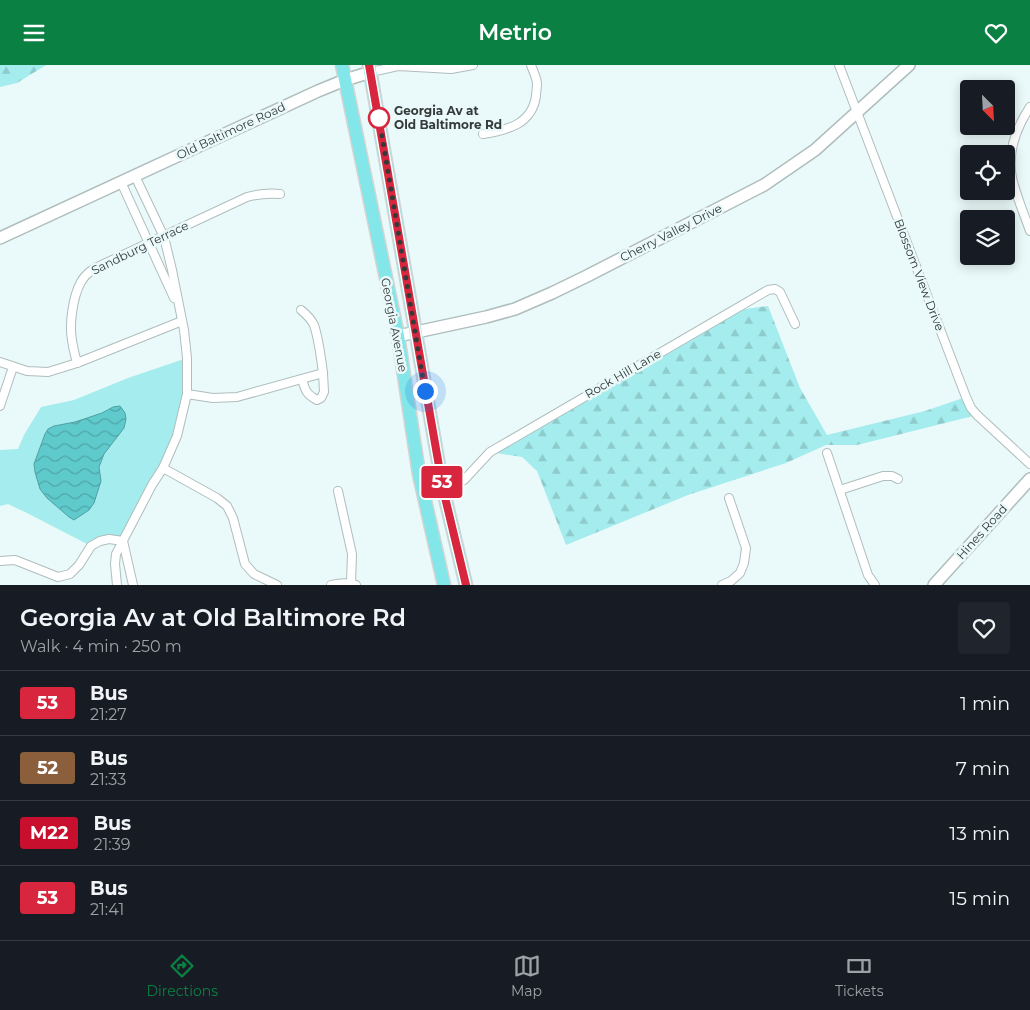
<!DOCTYPE html>
<html lang="en">
<head>
<meta charset="utf-8">
<style>
	:root { --surface:#171b24; --page:#20242c; --text:#f1f3f6; --muted:#9ea1a6; --line:#363941; --accent:#0b8043 }
	body { margin:0; font-family:Montserrat,sans-serif; background:var(--page); color:var(--text); height:100vh; display:flex; flex-direction:column; font-size:19px; white-space:nowrap }
	* { box-sizing:border-box; margin:0 }
	p { font-size:16px; color:var(--muted) }
	.icon { flex:none; width:28px; height:28px; fill:none; stroke:currentColor; stroke-width:2; stroke-linecap:round; stroke-linejoin:round }
	.map { position:relative; height:520px; overflow:hidden }
	.drawer { display:flex; flex-direction:column; background:var(--surface); flex:1 }
	.drawer>* { flex:none }
	.badge { padding:0 10px; border-radius:4px; font-size:18px; line-height:32px }
	.needle { width:32px; rotate:156deg }
	.tools { position:absolute; left:960px; top:15px; display:grid; gap:10px }
	.tools a { display:grid; place-items:center; width:55px; height:55px; border-radius:5px; background:var(--surface); box-shadow:0 2px 12px #0003; font-size:25px }
	.you { position:absolute; width:25px; height:25px; margin:-12px; border:4px solid #fff; border-radius:50%; background:#1a73e8; box-shadow:0 0 0 8px #1a73e833 }
	.map>.badge { position:absolute; translate:-50% -50%; box-shadow:0 0 0 2px #fff }
	.round { display:grid; place-items:center; flex:none; width:52px; height:52px; border-radius:5px; background:var(--page) }
	.headline { display:flex; align-items:center; justify-content:space-between; height:85px; padding:0 20px }
	h1 { font-size:24px; font-weight:600; line-height:38px }
	ul { padding:0; list-style:none }
	li { display:flex; align-items:center; gap:15px; height:65px; padding:0 20px; border-top:1px solid var(--line) }
	li div { flex:1 }
	li b { display:block; font-size:19px }
	li em { font-style:normal }
	li .badge { min-width:55px; font-weight:700; text-align:center }
	header { display:flex; justify-content:space-between; align-items:center; height:65px; padding:0 20px; background:var(--accent); color:#fff; font-size:22px; font-weight:600 }
	.dock { display:flex; justify-content:space-around; align-items:center; height:70px; border-top:1px solid var(--line); background:var(--surface); font-size:14px; color:var(--muted) }
	.dock a { display:grid; justify-items:center; gap:2px }
	.dock .active { color:var(--accent) }
	.map>svg:first-child { display:block }
	.forest { fill:url(#forest-firs) }
	.park { fill:#a4eced }
	.water { fill:url(#water-waves); stroke:#529fa0 }
	.lines { fill:none; stroke-linecap:round; stroke-linejoin:round }
	.street-casing { stroke:#afbdbd; stroke-width:10 }
	.secondary-casing { stroke:#afbdbd; stroke-width:14 }
	.primary-casing { stroke:#d2d4d4; stroke-width:15 }
	.street { stroke:#fff; stroke-width:8 }
	.secondary { stroke:#fff; stroke-width:11 }
	.primary { stroke:#83e6e8; stroke-width:12 }
	.line-casing { stroke:#fff; stroke-width:11 }
	.line { stroke:#d7263d; stroke-width:8 }
	.walk { stroke:#343a3a; stroke-width:5; stroke-dasharray:0 9 }
	.stop-dot { fill:#fff; stroke:#d7263d; stroke-width:2.5 }
	.labels { text-anchor:middle; stroke-width:5; stroke-linejoin:round; paint-order:stroke }
	.stop-label { font-size:12px; font-weight:bold; fill:#343a3a; stroke:#eaf9f9; text-anchor:start }
	.street-label { font-size:12px; fill:#343a3a; stroke:#eaf9f9 }
</style>
</head>
<body>
<header><svg class="icon" aria-label="menu" viewBox="0 0 24 24"><path d="M4 6h16M4 12h16M4 18h16"/></svg>Metrio<svg class="icon" aria-label="heart" viewBox="0 0 24 24"><path d="M12 20l-8-8c-3-5 5-10 8-4 3-6 11-1 8 4z"/></svg></header>
<div class="map">
<svg width="1030" height="520" viewBox="0 0 1030 520">
	<defs>
		<pattern id="forest-firs" width="22" height="20" patternUnits="userSpaceOnUse" patternTransform="scale(1.25)"><rect width="22" height="20" fill="#a4eced"/><path d="M5 1l3.5 6h-7zM16 11l3.5 6h-7z" fill="#8ecbcc"/></pattern>
		<pattern id="water-waves" width="16" height="10" patternUnits="userSpaceOnUse" patternTransform="scale(1.25)"><rect width="16" height="10" fill="#5fcacc"/><path d="M0 5q4-4 8 0t8 0" fill="none" stroke="#4fa5a7"/></pattern>
	</defs>
	<rect width="100%" height="100%" fill="#eaf9f9"/>
	<!-- forest -->
	<g class="forest">
		<polygon points="0,0 46,0 17,18 0,22"/>
		<polygon points="768,241 800,323 827,370 925,346 966,332 977,350 857,380 826,380 786,398 688,430 566,480 537,406 522,392 490,387 731,246"/>
	</g>
	<!-- park -->
	<polygon class="park" points="187,293 187,329 177,371 123,476 109,474 91,481 29,449 8,439 0,441 0,385 18,384 24,370 41,342 74,335 128,313"/>
	<!-- water -->
	<polygon class="water" points="120,341 125,348 126,354 124,363 104,389 99,402 101,416 94,438 89,445 74,455 69,452 47,433 40,424 35,407 34,399 45,369 48,364 54,361 75,357 102,348 113,342"/>
	<g class="lines">
		<defs>
			<g id="street">
				<polyline points="839,0 966,332 971,343 977,350 1030,399"/>
				<polyline points="371,7 398,1 451,4 473,0"/>
				<path d="M1030 42C1016 63 1007 88 1012 113 1016 130 1024 149 1030 166"/>
				<path d="M483 69C508 65 532 59 536 31 536 27 537 23 537 19 537 13 533 6 531 0"/>
				<polyline points="121,117 174,233"/>
				<polyline points="0,297 27,306 48,307 77,298 182,256"/>
				<path d="M77 298C75 290 73 283 72 275 69 259 73 231 81 217 84 211 89 207 95 203L247 132C258 129 269 128 280 129"/>
				<path d="M302 314C305 325 306 329 317 335L321 333 324 327 323 308"/>
				<path d="M187 329 213 333 237 332 323 308C321 293 319 275 314 260 311 254 306 249 301 245"/>
				<polyline points="0,341 13,302"/>
				<polyline points="827,388 868,510 875,520"/>
				<polyline points="163,403 217,433 227,441 233,453 245,499 254,509 277,520"/>
				<polyline points="443,424 464,415 490,387 768,225 775,224 780,227 795,259"/>
				<polyline points="840,425 883,411 892,411 898,414"/>
				<polyline points="338,426 352,489 351,518"/>
				<polyline points="123,476 133,520"/>
				<polyline points="0,496 15,495 58,512 70,509 79,500 91,481 100,476 109,474 123,476"/>
				<polyline points="117,520 115,499 116,489 152,420 163,403 177,371 187,329 187,293 184,265 172,205 164,172 135,111"/>
				<path d="M331 520C339 518 348 517 356 520"/>
				<polyline points="722,520 731,516 740,508 744,498 746,483 729,433"/>
			</g>
			<g id="secondary">
				<polyline points="0,173 318,26 345,15 371,7"/>
				<polyline points="398,271 486,252 515,244 552,228 587,211 764,120 815,85 909,0"/>
				<polyline points="934,520 1030,414"/>
			</g>
			<g id="primary">
				<polyline points="342,0 398,271 419,409 444,520"/>
				<polyline points="369,0 443,424 466,520"/>
			</g>
		</defs>
		<!-- street casing -->
		<use href="#street" class="street-casing"/>
		<!-- secondary casing -->
		<use href="#secondary" class="secondary-casing"/>
		<!-- primary casing -->
		<use href="#primary" class="primary-casing"/>
		<!-- street -->
		<use href="#street" class="street"/>
		<!-- secondary -->
		<use href="#secondary" class="secondary"/>
		<!-- primary -->
		<use href="#primary" class="primary"/>
	</g>
	<g class="lines">
		<defs>
			<polyline id="line" points="369,0 443,424 466,520"/>
		</defs>
		<!-- line casing -->
		<use href="#line" class="line-casing"/>
		<!-- line -->
		<use href="#line" class="line"/>
		<!-- walk -->
		<polyline class="walk" points="379,53 425,326"/>
	</g>
	<!-- markers -->
	<circle class="stop-dot" cx="379" cy="53" r="10"/>
	<g class="labels">
		<!-- stop labels -->
		<g class="stop-label">
			<text x="394" y="50">Georgia Av at<tspan x="394" dy="14">Old Baltimore Rd</tspan></text>
		</g>
		<!-- street labels -->
		<g class="street-label">
			<text transform="translate(231 66) rotate(-25)" y="4">Old Baltimore Road</text>
			<text transform="translate(671 168) rotate(-27)" y="4">Cherry Valley Drive</text>
			<text transform="translate(140 183) rotate(-26)" y="4">Sandburg Terrace</text>
			<text transform="translate(919 210) rotate(69)" y="4">Blossom View Drive</text>
			<text transform="translate(394 260) rotate(79)" y="4">Georgia Avenue</text>
			<text transform="translate(623 309) rotate(-30)" y="4">Rock Hill Lane</text>
			<text transform="translate(982 467) rotate(-48)" y="4">Hines Road</text>
		</g>
	</g>
</svg>
<div class="tools">
<a><svg class="needle" viewBox="-14 -14 28 28"><path d="M0-13l5 13h-10z" fill="#e53935"/><path d="M0 13l5-13h-10z" fill="#9ea1a6"/></svg></a>
<a><svg class="icon" aria-label="locate" viewBox="0 0 24 24"><circle cx="12" cy="12" r="6"/><path d="M12 2v4M12 18v4M2 12h4M18 12h4"/></svg></a>
<a><svg class="icon" aria-label="layers" viewBox="0 0 24 24"><path d="M12 4l9 5-9 5-9-5zM3 14l9 5 9-5"/></svg></a>
</div>
<div class="you" style="left:425px;top:326px"></div>
<b class="badge" style="left:442px;top:417px;background:#d7263d;color:#fff">53</b>
</div>
<section class="drawer">
<div class="headline"><div><h1>Georgia Av at Old Baltimore Rd</h1><p>Walk · 4 min · 250 m</p></div><a class="round"><svg class="icon" aria-label="heart" viewBox="0 0 24 24"><path d="M12 20l-8-8c-3-5 5-10 8-4 3-6 11-1 8 4z"/></svg></a></div>
<ul>
<li><span class="badge" style="background:#d7263d;color:#fff">53</span><div><b>Bus</b><p>21:27</p></div><em>1 min</em></li>
<li><span class="badge" style="background:#8b5e3c;color:#fff">52</span><div><b>Bus</b><p>21:33</p></div><em>7 min</em></li>
<li><span class="badge" style="background:#c8102e;color:#fff">M22</span><div><b>Bus</b><p>21:39</p></div><em>13 min</em></li>
<li><span class="badge" style="background:#d7263d;color:#fff">53</span><div><b>Bus</b><p>21:41</p></div><em>15 min</em></li>
</ul>
</section>
<nav class="dock">
<a class="active"><svg class="icon" aria-label="directions" viewBox="0 0 24 24"><path d="M12 3l9 9-9 9-9-9zM9 14v-3h6M13 9l2 2-2 2"/></svg>Directions</a>
<a><svg class="icon" aria-label="map" viewBox="0 0 24 24"><path d="M3 6l6-2 6 2 6-2v14l-6 2-6-2-6 2zM9 4v14M15 6v14"/></svg>Map</a>
<a><svg class="icon" aria-label="tickets" viewBox="0 0 24 24"><path d="M3 7h18v10H3zM15 7v10"/></svg>Tickets</a>
</nav>
</body>
</html>
